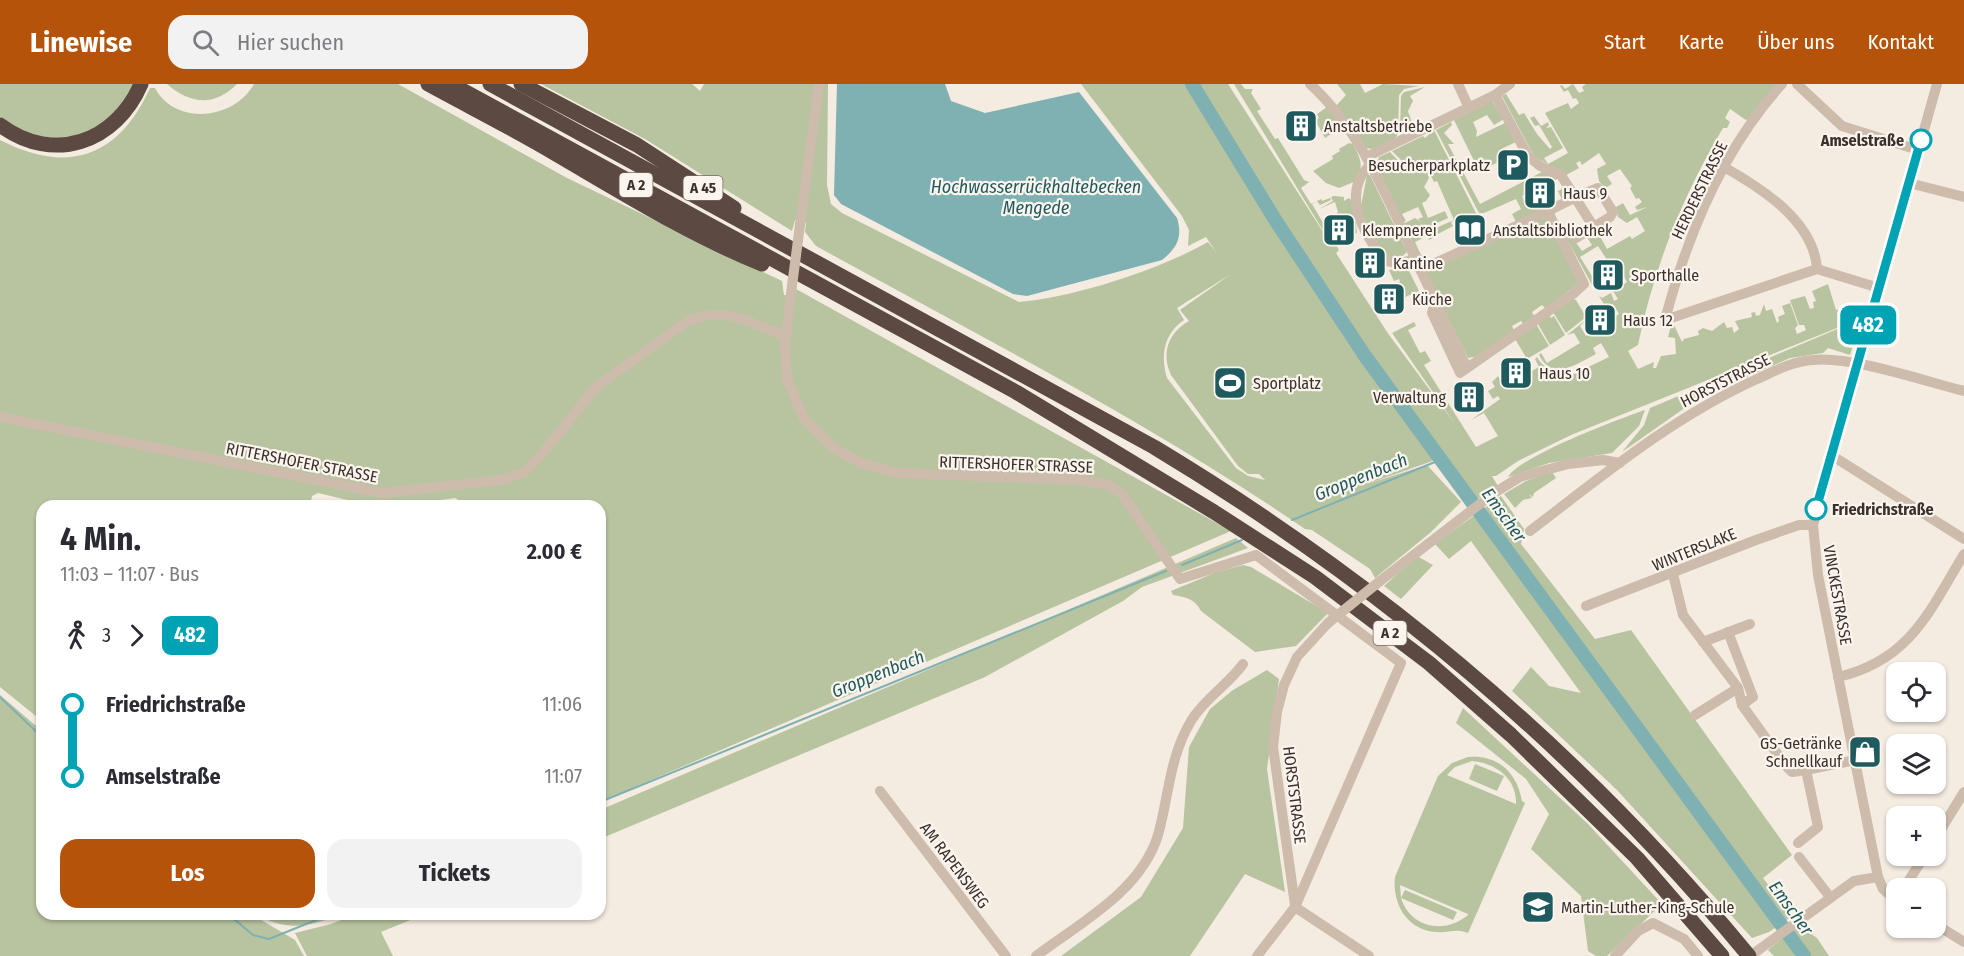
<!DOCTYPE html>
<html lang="de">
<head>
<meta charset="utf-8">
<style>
	:root { --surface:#fff; --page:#f2f2f3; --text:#2b2b33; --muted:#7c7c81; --accent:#b45309 }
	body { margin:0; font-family:"Fira Sans Condensed",sans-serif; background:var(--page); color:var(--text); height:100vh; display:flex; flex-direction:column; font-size:22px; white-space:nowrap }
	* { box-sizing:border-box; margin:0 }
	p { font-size:20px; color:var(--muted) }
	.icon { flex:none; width:33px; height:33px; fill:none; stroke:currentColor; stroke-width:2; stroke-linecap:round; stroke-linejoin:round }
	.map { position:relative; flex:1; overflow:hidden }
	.sheet { position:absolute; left:36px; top:416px; width:570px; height:420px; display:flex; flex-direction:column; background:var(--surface); border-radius:18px; box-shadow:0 2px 4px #0004 }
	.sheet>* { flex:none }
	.badge { padding:0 12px; border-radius:9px; font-size:21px; line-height:39px }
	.buttons { position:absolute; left:1886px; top:578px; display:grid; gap:12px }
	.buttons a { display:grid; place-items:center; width:60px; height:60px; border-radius:12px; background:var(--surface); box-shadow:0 2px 4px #0004; font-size:30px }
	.map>.badge { position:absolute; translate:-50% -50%; box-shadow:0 0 0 3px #fff }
	.legs { display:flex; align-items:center; gap:9px; height:66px; padding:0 24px; font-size:20px }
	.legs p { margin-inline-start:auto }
	.summary { display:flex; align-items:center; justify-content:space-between; height:102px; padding:0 24px }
	h1 { font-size:33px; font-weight:700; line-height:45px }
	.primary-button { display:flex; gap:12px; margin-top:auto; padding:12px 24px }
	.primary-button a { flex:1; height:69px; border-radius:18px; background:var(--accent); color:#fff; font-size:24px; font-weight:700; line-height:69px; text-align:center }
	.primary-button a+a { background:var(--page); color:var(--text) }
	ul { padding:0 24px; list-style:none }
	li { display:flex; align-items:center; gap:21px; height:72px; font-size:22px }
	li i { display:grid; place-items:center; width:9px; height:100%; margin:0 8px; background:currentColor }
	li i::after { content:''; width:15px; height:15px; margin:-8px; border:4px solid; border-radius:50%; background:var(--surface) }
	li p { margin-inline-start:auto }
	li:first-child i { background:linear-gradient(#0000 50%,currentColor 0) }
	li:last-child i { background:linear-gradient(currentColor 50%,#0000 0) }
	header { display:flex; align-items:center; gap:36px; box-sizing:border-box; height:84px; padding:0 30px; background:var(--accent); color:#fff }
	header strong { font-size:28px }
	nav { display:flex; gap:33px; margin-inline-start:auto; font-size:21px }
	.search { width:420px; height:54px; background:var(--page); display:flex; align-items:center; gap:15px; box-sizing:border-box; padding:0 21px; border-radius:18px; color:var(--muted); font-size:22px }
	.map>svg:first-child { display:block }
	.green { fill:#b8c4a0; fill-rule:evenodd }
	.water { fill:#7fb0b2 }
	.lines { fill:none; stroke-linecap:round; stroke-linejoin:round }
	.stream { stroke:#7fb0b2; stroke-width:2 }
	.river { stroke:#7fb0b2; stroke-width:14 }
	.minor { stroke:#cdbbac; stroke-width:10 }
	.highway { stroke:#5c4a42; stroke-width:15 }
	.minor-bridge { stroke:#cdbbac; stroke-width:10 }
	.line-1-casing { stroke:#fff; stroke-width:14 }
	.line-1 { stroke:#00a3b4; stroke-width:9 }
	.stop-1-dot { fill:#fff; stroke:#00a3b4; stroke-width:3 }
	.labels { text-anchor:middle; stroke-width:4.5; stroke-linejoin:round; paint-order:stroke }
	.shield { fill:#fbf5ee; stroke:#756b66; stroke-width:1.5 }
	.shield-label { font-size:15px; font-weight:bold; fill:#3b302b }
	.poi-label { font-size:16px; fill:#3b302b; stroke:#fbf5ee; text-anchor:start }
	.stop-label { font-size:16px; font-weight:bold; fill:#3b302b; stroke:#fbf5ee; text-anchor:end }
	.street-label { font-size:16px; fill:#3b302b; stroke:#fbf5ee }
	.water-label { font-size:18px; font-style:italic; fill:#1f5a5e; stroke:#fbf5ee }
</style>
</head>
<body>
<header>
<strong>Linewise</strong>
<div class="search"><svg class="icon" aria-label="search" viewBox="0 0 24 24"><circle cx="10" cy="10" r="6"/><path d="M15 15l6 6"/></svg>Hier suchen</div>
<nav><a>Start</a><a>Karte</a><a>Über uns</a><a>Kontakt</a></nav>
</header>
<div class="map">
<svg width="1964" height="872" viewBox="0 0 1964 872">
	<rect width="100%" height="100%" fill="#f4ebe1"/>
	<!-- green -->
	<g class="green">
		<path d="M0 0H133C106 56 51 70 0 33Z"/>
		<path d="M167 0H237C214 23 190 20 167 0Z"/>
		<path d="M254 0H398L567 94 782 197 784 211H794L796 205 1231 447 600 718V422L462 421V418L455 414 403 421 373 422 318 409 312 412 310 422H42V637L0 603V56C68 91 119 73 150 4H155C175 42 234 36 254 0Z"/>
		<path d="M541 0H692L700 7 704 0H828L827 101 831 120 842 129 1019 218C1075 213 1159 186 1208 158L1216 168 1206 153 1188 162 1189 146 1182 132 1081 0H1228L1336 168 1234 0H1241L1245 5H1253L1251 9 1261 25 1257 27 1275 55 1278 54 1304 96 1309 98 1301 104 1311 120 1321 115 1322 117 1330 114 1331 116 1320 121 1317 117 1312 120 1339 166 1336 169 1387 248 1455 340 1392 249 1414 238 1416 242 1408 246 1420 269 1425 267 1431 277 1424 281 1476 363 1498 352 1484 329 1471 336 1500 315 1498 312 1493 315 1488 307 1495 303 1492 298 1498 292 1504 302 1539 283 1535 275 1537 273C1544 286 1557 289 1571 288L1572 291 1609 273 1601 259 1593 264 1596 270C1576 280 1553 298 1539 271L1541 269 1547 279 1580 259 1574 249 1567 251 1587 235 1580 242 1586 252 1619 230 1613 220 1607 224 1608 221 1605 222 1599 212 1602 214 1611 209 1614 217 1618 215 1613 207 1627 198 1618 182 1613 185 1598 162 1580 173 1597 200 1594 202 1596 208 1563 148 1567 146 1582 167 1592 161 1586 152 1605 142 1609 149 1601 154 1607 165 1630 152 1632 155 1645 147 1637 133 1627 139 1618 133 1616 123 1623 119 1630 131 1647 123 1637 126 1635 123 1642 118 1639 114 1636 115 1630 104 1632 102 1620 85 1607 92 1612 100 1605 104 1599 97 1597 85 1606 80 1599 69 1582 81 1580 77 1576 79 1579 84 1566 91 1534 72 1502 12 1506 10 1519 31 1524 29 1537 50 1550 65 1552 63 1539 41 1535 42 1530 34 1534 32 1541 42 1548 38 1549 41 1546 44 1551 43 1563 64 1544 74 1548 80 1568 69 1545 29 1568 19 1571 25 1579 19 1576 14 1573 15 1568 6 1564 8 1560 2 1562 1 1565 5 1573 0 1579 9 1584 7 1582 3 1586 0H1776L1750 34 1746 36 1730 25 1725 34 1730 38 1727 44H1723C1682 113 1654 183 1638 261L1628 267 1638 285 1654 278 1653 284H1656L1661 272 1676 270 1675 254 1668 253 1671 242 1674 241 1682 258 1684 255 1699 251 1698 247 1703 244 1712 247 1724 238 1727 244 1732 243 1734 249 1739 245 1735 237 1752 233 1751 229 1755 228 1756 232 1760 231 1764 220 1766 227 1772 225 1777 239 1779 237 1778 233 1785 230 1782 222 1790 219 1798 241 1795 244 1797 250 1806 246 1804 241H1799L1790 216 1805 212 1810 225 1814 224 1813 218 1816 217 1812 207 1828 200 1836 226 1849 222 1850 234 1859 231 1852 238 1571 351 1518 377 1496 392H1492L1498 402 1477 415 1444 373 1367 400 1427 381 1461 418 1431 448 1375 494 1370 485 1312 446 1305 445C1149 338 981 253 816 162L805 148 806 139 795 136 792 147 645 55ZM1231 190 1180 226 1189 237C1168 249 1161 269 1171 291L1238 382 1248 390H1259L1265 396 1248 392 1236 384 1167 294C1160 272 1164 249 1184 236L1177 224Z"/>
		<path d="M1337 0H1360L1365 9 1383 0 1419 2 1404 5 1399 11 1398 50C1393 59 1376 67 1366 64L1336 22 1346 11Z"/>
		<polygon points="1425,3 1410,12 1413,17 1408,27 1413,42 1400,48 1401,12 1404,8"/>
		<polygon points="1492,17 1504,35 1494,41 1487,31 1473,38 1477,47 1476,53 1507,38 1516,58 1501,65 1501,71 1515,66 1523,67 1479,87 1454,36"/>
		<polygon points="1327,23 1342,43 1325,54 1315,36 1319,34 1317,30"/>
		<polygon points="1451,38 1452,41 1444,49 1454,60 1448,60 1480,120 1542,88 1559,92 1570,112 1562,116 1558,107 1564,104 1559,94 1522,112 1527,124 1542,120 1545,124 1516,138 1512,130 1521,125 1516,115 1484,129 1479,129 1436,46"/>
		<path d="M1434 46 1483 143 1478 146 1473 135 1463 139 1461 133 1451 138 1453 142 1436 151V144L1428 145 1418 135 1423 133 1418 123 1402 130 1406 137 1401 139 1375 84 1379 73 1390 68 1407 86 1408 83 1392 67 1423 52 1425 54ZM1426 82 1434 98 1437 97 1454 136 1436 144 1435 140 1448 134 1445 127 1428 134 1422 119 1426 117 1430 111 1424 103 1429 94Z"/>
		<path d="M1349 59 1353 60C1361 76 1364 81 1356 97L1339 104 1326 99 1313 87 1333 75 1332 72 1340 67 1339 65Z"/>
		<polygon points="1367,91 1370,91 1407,168 1398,176 1385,172 1360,127"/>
		<polygon points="1334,112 1344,113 1344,117 1349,114 1353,118 1357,149 1348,152 1336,130 1338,128 1335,118 1319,125 1333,117 1331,113"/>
		<polygon points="1545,133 1581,197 1546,225 1542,221 1532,228 1535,233 1524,241 1521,237 1512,242 1515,248 1479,272 1468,274 1425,187 1508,150 1511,154 1514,152 1511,148"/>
		<polygon points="1415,134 1424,140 1428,148 1433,147 1435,153 1429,156 1427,152 1415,158 1421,171 1426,170 1429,177 1423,180 1404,143 1405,139"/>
		<polygon points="1407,183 1419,207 1403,214 1401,210 1405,207 1403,204 1399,206 1396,200 1400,198 1399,195 1394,197 1389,186"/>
		<polygon points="1572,215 1576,216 1586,233 1566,249 1553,228"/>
		<polygon points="1549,231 1551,234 1554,232 1565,251 1550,261 1538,240"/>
		<polygon points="1861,235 1850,271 1828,264 1823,269 1790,274 1715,307 1686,323 1622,368 1644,341 1650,324"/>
		<polygon points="1536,240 1549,262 1527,275 1515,255"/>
		<path d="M1645 326 1639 342 1612 369 1549 379 1508 393C1520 372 1619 335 1645 326Z"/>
		<polygon points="1552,388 1556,394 1534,409 1533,413 1529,410 1532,414 1523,416 1515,424 1504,410 1526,397"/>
		<polygon points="1501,412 1524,445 1521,460 1595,555 1631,546 1792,771 1763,794 1792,832 1769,848 1752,854 1617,706 1512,607 1531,583 1549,602 1581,609 1471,457 1449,475 1435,460"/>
		<polygon points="1236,454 1248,464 1142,503 1123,517 985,593 600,755 600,726"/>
		<polygon points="1417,472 1433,481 1401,515 1384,502"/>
		<path d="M1243 481 1251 483 1328 529 1296 562 1255 568 1201 527C1195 515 1186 513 1173 511L1171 507 1217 488Z"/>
		<polygon points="1267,586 1279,595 1267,685 1285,808 1245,790 1190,872 1061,872 1141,813 1183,744 1189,663 1210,625 1233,606"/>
		<polygon points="0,611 42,647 42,830 251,830 295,856 304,872 0,872"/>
		<polygon points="1463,624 1588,740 1662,820 1607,872 1596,872 1588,867 1581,812 1531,765 1549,730 1526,695 1456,639"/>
		<path d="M1468 673C1497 670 1517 688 1522 717L1525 719 1468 849C1456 844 1449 849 1436 848 1407 846 1392 820 1395 793L1438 692 1452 679ZM1472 677C1495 679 1517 694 1516 720L1447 691 1455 683ZM1400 801 1468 830V831C1446 850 1411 845 1401 814L1453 836 1457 828 1405 806 1401 814Z"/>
		<polygon points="1475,680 1504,692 1497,707 1469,695"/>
		<path d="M258 830H341C312 842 285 849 258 830Z"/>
		<polygon points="357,830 425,830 381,848 393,872 307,872 295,849 331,840"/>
		<polygon points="1798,841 1817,854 1829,872 1774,872 1768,866"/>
	</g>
	<!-- water -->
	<path class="water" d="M837 0H945L951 17 985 29 1079 8 1177 134C1183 153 1177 164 1162 176L1027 212 1013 210 841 120 834 111Z"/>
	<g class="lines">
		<!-- stream -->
		<g class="stream">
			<polyline points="1292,436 1440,376"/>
			<polyline points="1182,481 1242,456"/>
			<polyline points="0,613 42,653"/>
			<polyline points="600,718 1166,487"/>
			<polyline points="228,830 253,851 269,855 331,830"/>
		</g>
		<!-- river -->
		<polyline class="river" points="1192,0 1274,134 1365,272 1804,872"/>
		<!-- minor -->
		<g class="minor">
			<path d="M1310 0C1372 56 1400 149 1438 222"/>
			<polyline points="1458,0 1469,24"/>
			<path d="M1782 0C1723 65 1687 152 1665 236L1817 185 1879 204"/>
			<polyline points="1797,0 1842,42 1918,66"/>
			<polyline points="1495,11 1528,72 1540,82 1561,91 1593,142"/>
			<polyline points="1366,73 1495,11 1510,0"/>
			<path d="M1370 81C1340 110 1364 152 1386 177L1399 180 1414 175"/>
			<path d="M1724 83C1761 104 1814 137 1817 185"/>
			<polyline points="1909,99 1964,113"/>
			<polyline points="1576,113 1598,104 1613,128 1610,133 1576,154"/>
			<polyline points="800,141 819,0"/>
			<polyline points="1420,186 1545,129 1549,130 1552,125 1574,114"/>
			<polyline points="790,217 785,262 787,295 804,335 835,365 861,379 896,389 1080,396 1108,401 1122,410 1180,495 1256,471 1401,579 1295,823 1257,872"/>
			<polyline points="1467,284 1438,222 1433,225 1432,229 1460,289 1573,210 1584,200 1549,130"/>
			<path d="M0 333 382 409 501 396 523 389 543 369 596 303 688 237C729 221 748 239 786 252"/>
			<polyline points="1831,371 1964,455"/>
			<path d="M1530 447C1602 392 1673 333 1757 295 1775 287 1793 277 1813 276 1852 272 1924 297 1964 307"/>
			<polyline points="1673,490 1683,531 1738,604 1742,621 1786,682 1792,688 1806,686"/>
			<polyline points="1380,497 1494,409 1520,393 1568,380 1603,376 1620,379"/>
			<polyline points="1586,522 1756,456 1799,441 1813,441"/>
			<polyline points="1728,548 1753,613 1742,621"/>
			<polyline points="1703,558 1750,540"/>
			<path d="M1838 593C1910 576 1929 528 1964 470"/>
			<polyline points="1695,631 1738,604"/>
			<polyline points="880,707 1006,872"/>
			<polyline points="1935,755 1964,708"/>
			<polyline points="1798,759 1818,743 1806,686 1855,676"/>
			<polyline points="1799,773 1830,813"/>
			<polyline points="1904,804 1925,771"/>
			<polyline points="1896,817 1883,805 1878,793 1818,491 1813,441 1937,0"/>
			<polyline points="1295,821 1273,663 1277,628 1284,601 1297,573 1328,539"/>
			<polyline points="1295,823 1369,872"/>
			<polyline points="1935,840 1964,858"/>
			<path d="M1036 872C1080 839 1141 807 1158 751 1169 712 1169 674 1191 637 1204 615 1228 601 1243 580"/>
			<polyline points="1615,872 1638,847 1653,839 1684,855 1698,872"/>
			<polyline points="1750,872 1854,797 1878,793"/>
		</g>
		<!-- highway -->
		<g class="highway">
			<path d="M428 0C470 23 514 45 556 70 623 109 690 151 762 180"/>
			<polyline points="451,0 1016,308 1214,428 1315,493 1429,579 1511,651 1637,774 1722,872"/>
			<path d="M490 0 1154 363C1380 499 1581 668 1749 872"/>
			<polyline points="521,0 637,61 734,124"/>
			<path d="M0 41C54 81 116 58 141 0"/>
		</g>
		<!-- minor-bridge -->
		<g class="minor-bridge">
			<polyline points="790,217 800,141"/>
			<polyline points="1328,539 1380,497"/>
		</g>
	</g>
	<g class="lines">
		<defs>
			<polyline id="line-1" points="1816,425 1921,56"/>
		</defs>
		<!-- line-1 casing -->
		<use href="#line-1" class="line-1-casing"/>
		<!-- line-1 -->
		<use href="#line-1" class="line-1"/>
	</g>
	<!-- icons -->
	<defs>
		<symbol id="building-square" viewBox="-11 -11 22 22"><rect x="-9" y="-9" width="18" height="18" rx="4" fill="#1f5a5e" stroke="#fbf5ee"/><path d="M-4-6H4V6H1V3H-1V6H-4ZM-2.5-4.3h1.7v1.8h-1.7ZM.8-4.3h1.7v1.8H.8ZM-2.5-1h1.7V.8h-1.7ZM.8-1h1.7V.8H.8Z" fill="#fff"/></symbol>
		<symbol id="parking-square" viewBox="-11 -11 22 22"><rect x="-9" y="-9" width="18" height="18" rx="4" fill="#1f5a5e" stroke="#fbf5ee"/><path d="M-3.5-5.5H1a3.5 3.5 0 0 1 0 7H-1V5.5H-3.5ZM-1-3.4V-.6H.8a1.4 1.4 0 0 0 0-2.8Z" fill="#fff"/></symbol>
		<symbol id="library-square" viewBox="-11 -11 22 22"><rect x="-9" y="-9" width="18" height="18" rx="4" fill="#1f5a5e" stroke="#fbf5ee"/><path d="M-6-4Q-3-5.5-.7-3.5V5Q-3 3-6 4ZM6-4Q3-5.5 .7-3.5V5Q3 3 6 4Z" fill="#fff"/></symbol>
		<symbol id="stadium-square" viewBox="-11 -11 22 22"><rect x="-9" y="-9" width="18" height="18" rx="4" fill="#1f5a5e" stroke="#fbf5ee"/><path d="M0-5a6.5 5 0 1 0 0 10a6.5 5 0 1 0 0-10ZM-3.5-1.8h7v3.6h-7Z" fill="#fff"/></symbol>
		<symbol id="shop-square" viewBox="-11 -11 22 22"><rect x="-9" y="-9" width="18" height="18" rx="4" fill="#1f5a5e" stroke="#fbf5ee"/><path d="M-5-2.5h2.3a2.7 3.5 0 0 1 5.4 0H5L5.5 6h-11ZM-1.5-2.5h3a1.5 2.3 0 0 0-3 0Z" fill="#fff"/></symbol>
		<symbol id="school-square" viewBox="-11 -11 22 22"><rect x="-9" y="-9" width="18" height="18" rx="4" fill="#1f5a5e" stroke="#fbf5ee"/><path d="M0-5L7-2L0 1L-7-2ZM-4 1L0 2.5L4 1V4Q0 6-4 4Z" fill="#fff"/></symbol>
	</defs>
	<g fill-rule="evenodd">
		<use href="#building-square" x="1282" y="23" width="38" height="38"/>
		<use href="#parking-square" x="1494" y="62" width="38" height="38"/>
		<use href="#building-square" x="1521" y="90" width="38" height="38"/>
		<use href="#building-square" x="1320" y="127" width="38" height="38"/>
		<use href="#library-square" x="1451" y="127" width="38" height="38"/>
		<use href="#building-square" x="1351" y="160" width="38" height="38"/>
		<use href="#building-square" x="1589" y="172" width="38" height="38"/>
		<use href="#building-square" x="1370" y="196" width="38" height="38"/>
		<use href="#building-square" x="1581" y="217" width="38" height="38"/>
		<use href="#building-square" x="1497" y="270" width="38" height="38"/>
		<use href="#stadium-square" x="1211" y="280" width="38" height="38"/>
		<use href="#building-square" x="1450" y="294" width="38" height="38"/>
		<use href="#shop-square" x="1846" y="649" width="38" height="38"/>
		<use href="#school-square" x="1519" y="804" width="38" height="38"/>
	</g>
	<!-- markers -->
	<g class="stop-1-dot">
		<circle cx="1921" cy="56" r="10"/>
		<circle cx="1816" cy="425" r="10"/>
	</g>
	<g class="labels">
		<!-- shield labels -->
		<g class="shield">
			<rect x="619.5" y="89" width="33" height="24" rx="4.5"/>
			<rect x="683.5" y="92" width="39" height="24" rx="4.5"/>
			<rect x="1373.5" y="537" width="33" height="24" rx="4.5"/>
		</g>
		<g class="shield-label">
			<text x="636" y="106">A 2</text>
			<text x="703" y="109">A 45</text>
			<text x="1390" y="554">A 2</text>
		</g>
		<!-- poi labels -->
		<g class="poi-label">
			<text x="1324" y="48">Anstaltsbetriebe</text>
			<text x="1490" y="87" text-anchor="end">Besucherparkplatz</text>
			<text x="1563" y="115">Haus 9</text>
			<text x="1362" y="152">Klempnerei</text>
			<text x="1493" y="152">Anstaltsbibliothek</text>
			<text x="1393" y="185">Kantine</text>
			<text x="1631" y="197">Sporthalle</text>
			<text x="1412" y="221">Küche</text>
			<text x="1623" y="242">Haus 12</text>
			<text x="1539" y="295">Haus 10</text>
			<text x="1253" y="305">Sportplatz</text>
			<text x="1446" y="319" text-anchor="end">Verwaltung</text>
			<text x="1842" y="665" text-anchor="end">GS-Getränke<tspan x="1842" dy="18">Schnellkauf</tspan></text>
			<text x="1561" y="829">Martin-Luther-King-Schule</text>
		</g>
		<!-- stop labels -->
		<g class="stop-label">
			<text x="1904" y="62">Amselstraße</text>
			<text x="1832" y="431" text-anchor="start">Friedrichstraße</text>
		</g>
		<!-- street labels -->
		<g class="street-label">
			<text transform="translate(1699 106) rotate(-64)" y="6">HERDERSTRASSE</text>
			<text transform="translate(1725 296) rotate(-27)" y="6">HORSTSTRASSE</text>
			<text transform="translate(302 378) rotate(11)" y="6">RITTERSHOFER STRASSE</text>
			<text transform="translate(1016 380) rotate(2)" y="6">RITTERSHOFER STRASSE</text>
			<text transform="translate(1694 465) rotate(-22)" y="6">WINTERSLAKE</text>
			<text transform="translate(1838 511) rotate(80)" y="6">VINCKESTRASSE</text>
			<text transform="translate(1295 711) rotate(83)" y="6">HORSTSTRASSE</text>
			<text transform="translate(955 781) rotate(53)" y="6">AM RAPENSWEG</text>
		</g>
		<!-- water labels -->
		<g class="water-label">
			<text x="1036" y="109">Hochwasserrückhaltebecken<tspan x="1036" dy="21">Mengede</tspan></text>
			<text transform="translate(1361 393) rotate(-22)" y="6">Groppenbach</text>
			<text transform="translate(1504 431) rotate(54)" y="6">Emscher</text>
			<text transform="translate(878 590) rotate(-22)" y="6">Groppenbach</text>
			<text transform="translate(1791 824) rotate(54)" y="6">Emscher</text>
		</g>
	</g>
</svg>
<div class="buttons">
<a><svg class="icon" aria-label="locate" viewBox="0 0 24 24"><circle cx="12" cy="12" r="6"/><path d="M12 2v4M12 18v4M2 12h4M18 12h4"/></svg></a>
<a><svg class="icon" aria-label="layers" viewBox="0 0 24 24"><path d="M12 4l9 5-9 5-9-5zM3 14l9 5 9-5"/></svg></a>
<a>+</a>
<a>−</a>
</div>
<b class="badge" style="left:1868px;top:241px;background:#00a3b4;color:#fff">482</b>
<section class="sheet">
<div class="summary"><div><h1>4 Min.</h1><p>11:03 – 11:07 · Bus</p></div><b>2.00 €</b></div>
<div class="legs"><svg class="icon" aria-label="walk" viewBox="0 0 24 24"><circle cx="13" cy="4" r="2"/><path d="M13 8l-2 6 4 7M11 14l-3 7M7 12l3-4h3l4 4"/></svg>3<svg class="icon" aria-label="forward" viewBox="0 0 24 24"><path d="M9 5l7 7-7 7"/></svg><b class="badge" style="background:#00a3b4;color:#fff">482</b></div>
<ul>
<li><i style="color:#00a3b4"></i><b>Friedrichstraße</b><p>11:06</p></li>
<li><i style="color:#00a3b4"></i><b>Amselstraße</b><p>11:07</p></li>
</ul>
<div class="primary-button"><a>Los</a><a>Tickets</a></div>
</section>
</div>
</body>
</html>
